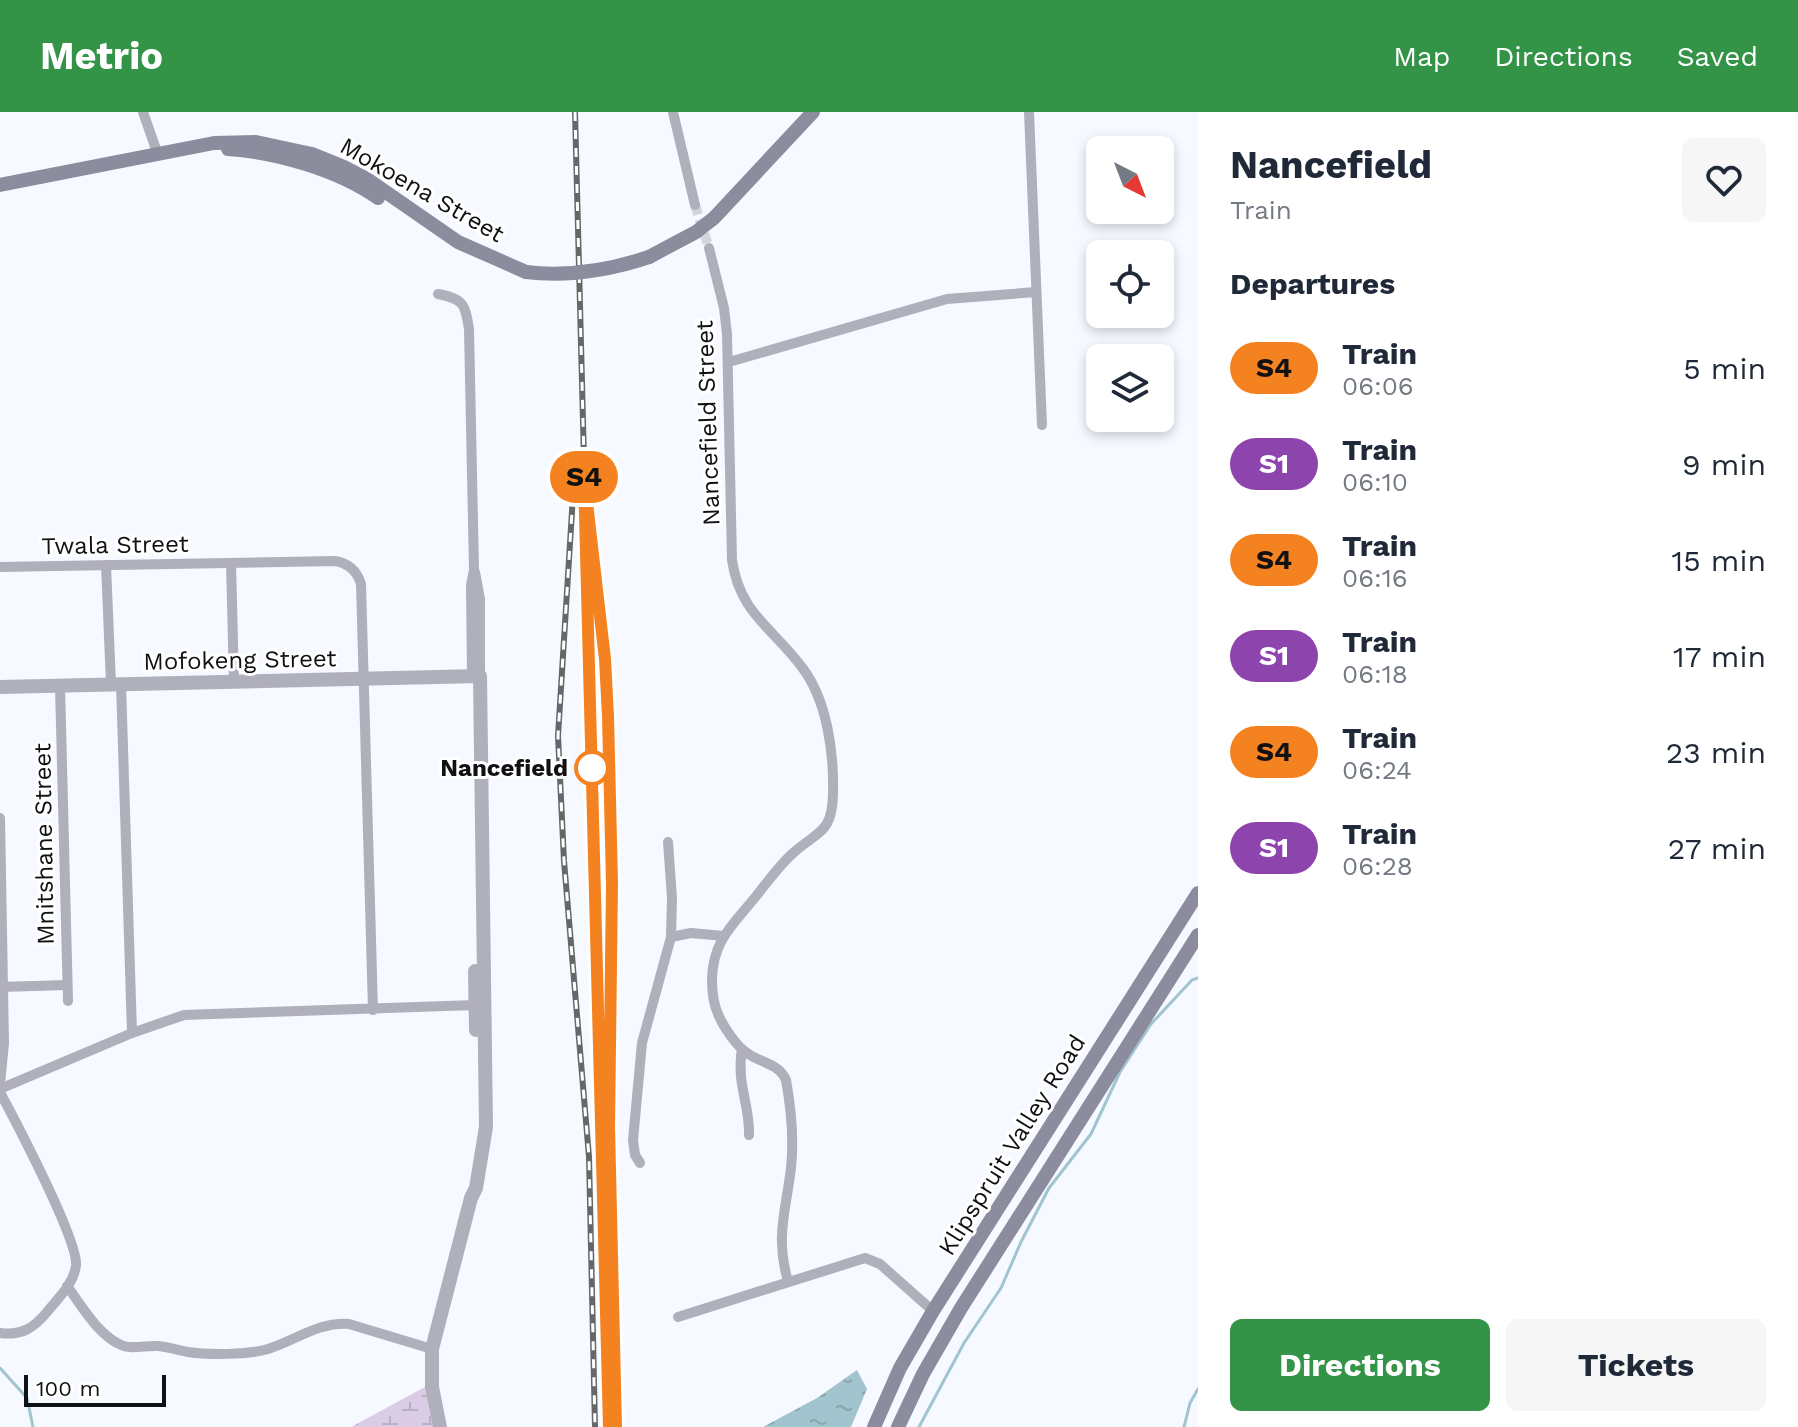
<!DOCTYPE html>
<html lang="en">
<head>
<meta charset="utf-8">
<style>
	:root { --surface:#fff; --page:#f6f6f7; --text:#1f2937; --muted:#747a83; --accent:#339347 }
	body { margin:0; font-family:"Work Sans",sans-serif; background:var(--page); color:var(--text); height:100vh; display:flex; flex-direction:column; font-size:30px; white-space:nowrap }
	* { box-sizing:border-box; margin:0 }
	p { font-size:26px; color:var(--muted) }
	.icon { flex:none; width:44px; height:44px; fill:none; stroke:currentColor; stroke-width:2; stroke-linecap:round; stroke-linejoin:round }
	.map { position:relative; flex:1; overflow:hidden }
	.drawer { display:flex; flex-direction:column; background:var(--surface); width:600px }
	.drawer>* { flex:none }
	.badge { padding:0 16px; border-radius:26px; font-size:28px; line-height:52px }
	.needle { width:52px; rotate:138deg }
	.controls { position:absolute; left:1086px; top:24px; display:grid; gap:16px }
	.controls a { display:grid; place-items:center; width:88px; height:88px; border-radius:12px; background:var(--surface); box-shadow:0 4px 12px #0003; font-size:40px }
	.scale { position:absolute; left:24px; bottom:20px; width:142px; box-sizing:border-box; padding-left:8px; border:4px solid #101112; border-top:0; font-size:22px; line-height:28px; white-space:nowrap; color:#101112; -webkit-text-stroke:6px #fff; paint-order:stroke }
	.map>.badge { position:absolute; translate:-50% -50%; box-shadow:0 0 0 4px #fff }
	h2 { padding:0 32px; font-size:30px; line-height:72px }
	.round { display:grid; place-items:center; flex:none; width:84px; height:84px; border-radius:12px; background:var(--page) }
	.head { display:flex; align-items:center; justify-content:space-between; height:136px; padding:0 32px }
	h1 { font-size:38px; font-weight:700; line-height:60px }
	.button { display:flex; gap:16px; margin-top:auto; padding:16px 32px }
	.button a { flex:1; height:92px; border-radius:12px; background:var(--accent); color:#fff; font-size:32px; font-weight:700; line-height:92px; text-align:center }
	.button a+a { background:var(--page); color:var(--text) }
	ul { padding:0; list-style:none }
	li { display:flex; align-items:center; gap:24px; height:96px; padding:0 32px }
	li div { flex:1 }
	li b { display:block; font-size:30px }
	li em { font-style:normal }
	li .badge { min-width:88px; font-weight:700; text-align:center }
	header { display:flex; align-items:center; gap:48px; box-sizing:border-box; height:112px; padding:0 40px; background:var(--accent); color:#fff }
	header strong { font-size:38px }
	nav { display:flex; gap:44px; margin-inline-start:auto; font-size:28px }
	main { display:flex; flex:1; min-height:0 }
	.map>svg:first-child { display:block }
	.wetland { fill:url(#wetland-marsh) }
	.water { fill:url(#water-ripples) }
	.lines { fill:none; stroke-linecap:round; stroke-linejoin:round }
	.stream { stroke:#a1c4cf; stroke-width:3 }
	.minor-tunnel { stroke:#d4d6db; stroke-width:10; stroke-dasharray:10 5; stroke-linecap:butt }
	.minor { stroke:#b0afbc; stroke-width:10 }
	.tertiary { stroke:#b0afbc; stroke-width:14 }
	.secondary { stroke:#8c8c9e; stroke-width:14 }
	.rail-casing { stroke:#656769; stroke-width:6 }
	.rail { stroke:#fff; stroke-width:3; stroke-dasharray:9; stroke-linecap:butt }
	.secondary-bridge { stroke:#8c8c9e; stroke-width:14 }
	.line-casing { stroke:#fff; stroke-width:18 }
	.line { stroke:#f58220; stroke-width:12 }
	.stop-dot { fill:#fff; stroke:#f58220; stroke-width:4 }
	.labels { text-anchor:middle; stroke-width:6; stroke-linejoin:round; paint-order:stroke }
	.street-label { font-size:24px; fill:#101112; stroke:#fff }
	.stop-label { font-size:24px; font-weight:bold; fill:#101112; stroke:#fff; text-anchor:end }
</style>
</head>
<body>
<header>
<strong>Metrio</strong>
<nav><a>Map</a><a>Directions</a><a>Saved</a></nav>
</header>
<main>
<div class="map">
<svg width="1198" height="1315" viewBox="0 0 1198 1315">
	<defs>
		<pattern id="wetland-marsh" width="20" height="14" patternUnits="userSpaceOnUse" patternTransform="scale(2)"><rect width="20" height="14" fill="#dacce5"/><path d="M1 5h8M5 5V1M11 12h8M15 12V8" fill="none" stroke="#baaec3"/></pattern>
		<pattern id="water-ripples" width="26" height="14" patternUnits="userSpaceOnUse" patternTransform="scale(2)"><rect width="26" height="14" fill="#a1c4cf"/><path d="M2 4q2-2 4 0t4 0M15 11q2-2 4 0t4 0" fill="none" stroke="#8aa7b1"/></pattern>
	</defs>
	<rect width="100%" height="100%" fill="#f6f9ff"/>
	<!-- wetland -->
	<polygon class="wetland" points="425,1275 433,1315 351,1315"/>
	<!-- water -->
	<polygon class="water" points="857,1258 867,1277 851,1315 763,1315 817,1286"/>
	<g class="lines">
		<!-- stream -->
		<g class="stream">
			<polyline points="0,1256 27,1286 33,1315"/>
			<polyline points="919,1315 964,1231 1001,1176 1021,1130 1049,1076 1091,1022 1120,960 1151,912 1192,868 1198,866"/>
			<polyline points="1184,1315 1190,1291 1198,1277"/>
		</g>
		<!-- minor-tunnel -->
		<polyline class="minor-tunnel" points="695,93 709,136"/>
		<!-- minor -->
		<g class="minor">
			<polyline points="143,0 158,43"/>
			<polyline points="673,0 695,93"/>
			<polyline points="1029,0 1042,313"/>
			<path d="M709 136 724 196 727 222 732 448C740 503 774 516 804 558 827 590 834 641 833 680 833 722 817 719 792 742 779 754 768 769 757 783 734 812 713 827 712 867 712 878 713 891 718 902 723 914 736 934 747 941 760 951 779 951 786 968 791 996 794 1028 791 1056 786 1098 775 1126 788 1169"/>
			<path d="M438 182C464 187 465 192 469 217L474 458 471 473 472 564"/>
			<polyline points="729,250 947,187 1036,180"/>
			<polyline points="231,451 234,570"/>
			<polyline points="106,453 111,572"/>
			<path d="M0 455 335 449C348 451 357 459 361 472L373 898"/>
			<polyline points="475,460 480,487 480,564"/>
			<polyline points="121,572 132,921"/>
			<polyline points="60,574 68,889"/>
			<polyline points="0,706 4,931 0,972"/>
			<polyline points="668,730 672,786 671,825"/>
			<polyline points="0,875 67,873"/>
			<path d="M742 937C736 972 750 992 749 1023"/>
			<polyline points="0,977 132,921 184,903 476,893"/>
			<path d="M0 980C15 1008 78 1128 76 1153 74 1172 58 1186 47 1200 34 1216 21 1224 0 1221"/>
			<polyline points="640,1051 635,1043 633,1028 642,931 671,825 691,821 724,824"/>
			<path d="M67 1174C82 1194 98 1223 121 1233 132 1238 146 1233 158 1234 168 1235 178 1238 188 1240 207 1243 249 1243 268 1237 297 1228 317 1210 349 1212L432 1237"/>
			<polyline points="678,1205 865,1146 880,1152 933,1199"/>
		</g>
		<!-- tertiary -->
		<g class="tertiary">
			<polyline points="0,575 480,564 486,1015 476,1076 471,1086 432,1237 432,1275 440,1315"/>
			<polyline points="475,859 476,918"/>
		</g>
		<!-- secondary -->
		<g class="secondary">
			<path d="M228 37C276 40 338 58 378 86"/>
			<polyline points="0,73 214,31 256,30 312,42 344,55 367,67 458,130 526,160"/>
			<polyline points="649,145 696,120 714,106 813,0"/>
			<polyline points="874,1315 900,1256 933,1199 1198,781"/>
			<polyline points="898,1315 923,1262 961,1196 1198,823"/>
		</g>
		<defs>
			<g id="rail">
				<polyline points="575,0 609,1315"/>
				<polyline points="574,367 558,624 564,749 589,1045 595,1315"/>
				<path d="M597 476C616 633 612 793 610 951"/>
			</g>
		</defs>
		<!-- rail casing -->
		<use href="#rail" class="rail-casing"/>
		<!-- rail -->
		<use href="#rail" class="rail"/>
		<!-- secondary-bridge -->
		<path class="secondary-bridge" d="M526 160C568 165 610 158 649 145"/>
	</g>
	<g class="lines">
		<defs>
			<polyline id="line" points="609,1315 584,365 605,547 608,604 612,771 609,1015 616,1315"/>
		</defs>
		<!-- line casing -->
		<use href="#line" class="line-casing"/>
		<!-- line -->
		<use href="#line" class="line"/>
	</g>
	<!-- markers -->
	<circle class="stop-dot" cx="592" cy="656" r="16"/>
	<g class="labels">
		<!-- street labels -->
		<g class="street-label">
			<text transform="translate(422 78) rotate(30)" y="8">Mokoena Street</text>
			<text transform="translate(708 311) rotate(-92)" y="8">Nancefield Street</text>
			<text transform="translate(115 433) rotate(-1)" y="8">Twala Street</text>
			<text transform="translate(240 548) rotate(-1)" y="8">Mofokeng Street</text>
			<text transform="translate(44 732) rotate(-91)" y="8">Mnitshane Street</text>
			<text transform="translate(1012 1033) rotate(-58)" y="8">Klipspruit Valley Road</text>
		</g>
		<!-- stop labels -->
		<g class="stop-label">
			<text x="568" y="664">Nancefield</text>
		</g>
	</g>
</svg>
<div class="controls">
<a><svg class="needle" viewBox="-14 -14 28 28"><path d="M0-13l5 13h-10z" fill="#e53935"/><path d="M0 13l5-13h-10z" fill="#747a83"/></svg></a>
<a><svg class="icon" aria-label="locate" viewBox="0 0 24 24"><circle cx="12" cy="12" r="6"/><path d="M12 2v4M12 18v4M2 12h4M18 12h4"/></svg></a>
<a><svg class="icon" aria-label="layers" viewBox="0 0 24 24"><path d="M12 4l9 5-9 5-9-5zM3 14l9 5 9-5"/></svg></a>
</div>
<div class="scale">100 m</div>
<b class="badge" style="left:584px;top:365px;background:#f58220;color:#111">S4</b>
</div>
<section class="drawer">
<div class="head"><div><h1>Nancefield</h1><p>Train</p></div><a class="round"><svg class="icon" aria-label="heart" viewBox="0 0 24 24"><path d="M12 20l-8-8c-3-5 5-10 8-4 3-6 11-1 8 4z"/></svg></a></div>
<h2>Departures</h2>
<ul>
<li><span class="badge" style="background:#f58220;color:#111">S4</span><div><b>Train</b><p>06:06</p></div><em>5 min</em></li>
<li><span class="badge" style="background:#8e44ad;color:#fff">S1</span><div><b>Train</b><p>06:10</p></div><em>9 min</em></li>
<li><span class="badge" style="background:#f58220;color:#111">S4</span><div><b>Train</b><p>06:16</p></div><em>15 min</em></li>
<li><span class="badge" style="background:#8e44ad;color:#fff">S1</span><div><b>Train</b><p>06:18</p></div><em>17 min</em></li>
<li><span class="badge" style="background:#f58220;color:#111">S4</span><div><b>Train</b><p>06:24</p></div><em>23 min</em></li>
<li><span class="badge" style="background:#8e44ad;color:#fff">S1</span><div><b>Train</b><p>06:28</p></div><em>27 min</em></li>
</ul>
<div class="button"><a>Directions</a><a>Tickets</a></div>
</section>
</main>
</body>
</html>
